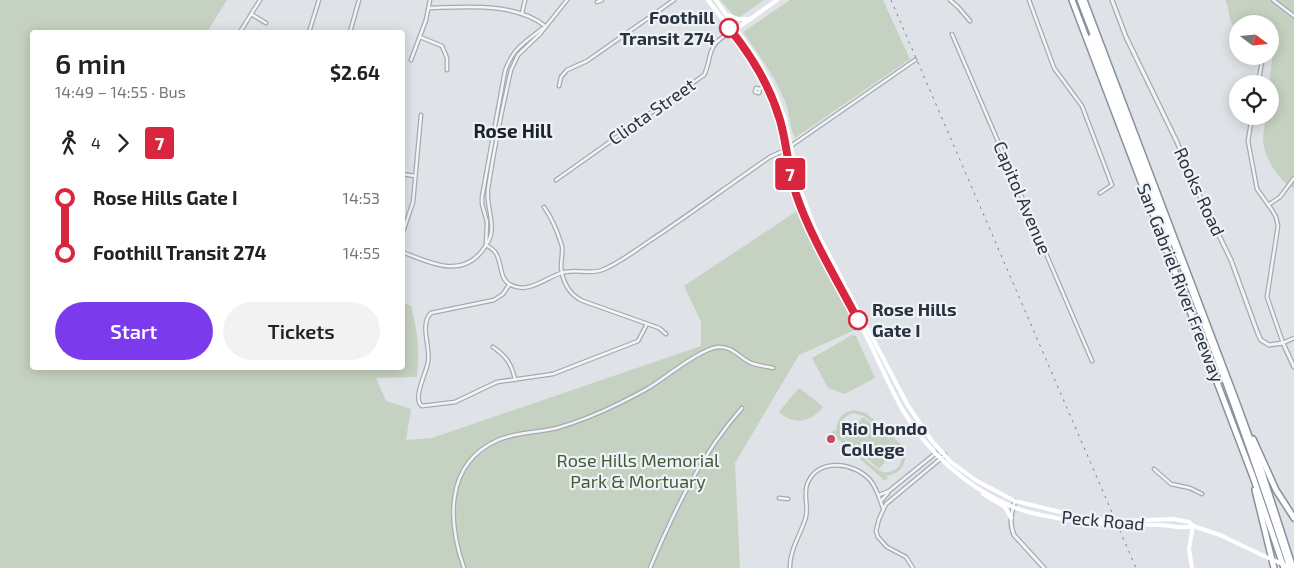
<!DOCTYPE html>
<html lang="en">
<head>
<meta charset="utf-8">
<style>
	:root { --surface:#fff; --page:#f2f2f2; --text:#222; --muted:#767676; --accent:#7c3aed }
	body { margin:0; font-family:"Exo 2",sans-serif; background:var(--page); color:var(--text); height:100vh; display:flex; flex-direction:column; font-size:19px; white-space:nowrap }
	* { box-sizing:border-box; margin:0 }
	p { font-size:16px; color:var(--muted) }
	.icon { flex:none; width:28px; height:28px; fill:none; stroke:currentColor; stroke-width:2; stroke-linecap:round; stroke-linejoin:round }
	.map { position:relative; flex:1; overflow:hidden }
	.drawer { position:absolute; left:30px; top:30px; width:375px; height:340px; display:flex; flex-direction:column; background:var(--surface); border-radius:5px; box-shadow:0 2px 12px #0003 }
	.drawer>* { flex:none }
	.badge { padding:0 10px; border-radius:4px; font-size:18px; line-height:32px }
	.needle { width:32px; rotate:106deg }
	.tools { position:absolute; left:1229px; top:15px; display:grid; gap:10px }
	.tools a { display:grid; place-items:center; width:50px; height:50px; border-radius:50%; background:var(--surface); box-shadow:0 2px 12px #0003; font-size:25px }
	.map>.badge { position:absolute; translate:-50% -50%; box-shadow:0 0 0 2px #fff }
	.legs { display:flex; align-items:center; gap:8px; height:55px; padding:0 25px; font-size:16px }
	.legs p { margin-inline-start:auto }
	.overview { display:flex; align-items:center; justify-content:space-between; height:85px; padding:0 25px }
	h1 { font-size:28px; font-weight:600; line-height:38px }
	.primary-button { display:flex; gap:10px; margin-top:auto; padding:10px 25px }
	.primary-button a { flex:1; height:58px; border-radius:30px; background:var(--accent); color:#fff; font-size:20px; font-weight:600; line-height:58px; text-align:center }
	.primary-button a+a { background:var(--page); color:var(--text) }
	ul { padding:0 25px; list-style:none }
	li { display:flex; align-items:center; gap:18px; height:55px; font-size:19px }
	li i { display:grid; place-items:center; width:8px; height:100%; margin:0 6px; background:currentColor }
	li i::after { content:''; width:12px; height:12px; margin:-6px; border:4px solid; border-radius:50%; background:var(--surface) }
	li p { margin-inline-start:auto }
	li:first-child i { background:linear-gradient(#0000 50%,currentColor 0) }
	li:last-child i { background:linear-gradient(currentColor 50%,#0000 0) }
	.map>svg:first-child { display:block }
	.green { fill:#c6d2c1; fill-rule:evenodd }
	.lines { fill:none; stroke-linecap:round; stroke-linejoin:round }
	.minor-casing { stroke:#a5aab2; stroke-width:5 }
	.tertiary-casing { stroke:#a5aab2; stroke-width:5.5 }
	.motorway-casing { stroke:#87919e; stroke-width:8 }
	.minor { stroke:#f2f4f6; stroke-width:2.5 }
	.tertiary { stroke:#f2f4f6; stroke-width:3 }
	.secondary { stroke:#fff; stroke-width:4 }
	.motorway { stroke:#fff; stroke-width:5 }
	.rail { stroke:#798391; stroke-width:1; stroke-dasharray:2.5 5; stroke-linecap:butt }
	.secondary-bridge { stroke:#fff; stroke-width:4 }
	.line-1-casing { stroke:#fff; stroke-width:11 }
	.line-1 { stroke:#d7263d; stroke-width:8 }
	.stop-1-dot { fill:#fff; stroke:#d7263d; stroke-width:2.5 }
	.poi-dot { fill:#c94862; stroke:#eff2f6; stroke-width:2 }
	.labels { text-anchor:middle; stroke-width:4.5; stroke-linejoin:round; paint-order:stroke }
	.stop-label { font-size:18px; font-weight:bold; fill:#29323f; stroke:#eff2f6; text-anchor:end }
	.street-label { font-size:18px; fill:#29323f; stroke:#eff2f6 }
	.poi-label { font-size:18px; font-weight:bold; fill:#29323f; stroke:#eff2f6; text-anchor:start }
	.park-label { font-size:18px; fill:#3f5a36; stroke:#eff2f6 }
	.neighbourhood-label { font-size:19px; font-weight:bold; fill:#1b232f; stroke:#eff2f6 }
</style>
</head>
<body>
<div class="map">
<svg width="1294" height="568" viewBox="0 0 1294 568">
	<rect width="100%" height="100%" fill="#dfe3e8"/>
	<!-- green -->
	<g class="green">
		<path d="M0 0H227L207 32H32V368H402L403 302 411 306C418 334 420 348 417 377L376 378 386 401 411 409 406 440 432 438 701 346V322L684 286 797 211 857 329 799 355 735 463 740 568H0Z"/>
		<polygon points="720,0 764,0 737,19"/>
		<path d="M790 0H883L910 59 795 138C789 126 790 112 784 99 774 75 758 54 743 32Z"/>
		<path d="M1225 0H1294V188C1280 184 1263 155 1263 140 1263 132 1265 124 1266 116H1270L1269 84 1274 43 1272 37 1270 35V24H1238L1237 28C1226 21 1231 10 1225 0Z"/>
		<polygon points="852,335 856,336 875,378 845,394 828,388 812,358"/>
		<path d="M798 389H801L823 407C812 422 793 426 779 412Z"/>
		<path d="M854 410 866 413 902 445C910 459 903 474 886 476L888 478 885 481 831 433 834 430 836 431C837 419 842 412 854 410ZM853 413 864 416 898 447C902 453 903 460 899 466 895 471 887 474 881 471 873 468 848 444 842 436 838 425 842 417 853 413Z"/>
		<polygon points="863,417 898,447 879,469 844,438"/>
	</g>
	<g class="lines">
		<defs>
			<g id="minor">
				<polyline points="950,0 958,7 970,21"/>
				<polyline points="1029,0 1054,68 1082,106 1112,185 1100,193"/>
				<polyline points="1273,0 1294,16"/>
				<polyline points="597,2 602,0"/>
				<path d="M429 8C465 7 515 2 545 26"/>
				<polyline points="522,13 525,0"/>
				<polyline points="251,14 266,23"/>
				<polyline points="240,32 260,0"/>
				<polyline points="309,32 319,0"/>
				<polyline points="350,32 359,0"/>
				<polyline points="952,34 1092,361"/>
				<polyline points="420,37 442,46 447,58 447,70"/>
				<polyline points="411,60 426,20 430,0"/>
				<polyline points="1258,84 1263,56"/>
				<polyline points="559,86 561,77 567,70 587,61 674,0"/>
				<polyline points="760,89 759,93 755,92 756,88 760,89 766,85"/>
				<polyline points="1252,116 1248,141 1257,189 1272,210 1276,217 1278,226 1267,297 1283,343 1294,338"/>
				<polyline points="402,174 415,176"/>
				<path d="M556 180 704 75C710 65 708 49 718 41 722 37 727 34 732 31"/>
				<polyline points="1268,205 1280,197 1294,178"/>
				<path d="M544 207C552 218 558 233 562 246 563 253 561 260 561 266 562 281 569 295 583 301L659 328 666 334"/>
				<polyline points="402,235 413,202 421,115"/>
				<path d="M486 245C489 247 493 249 495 252 503 262 498 279 511 285 528 294 546 278 561 273 574 268 589 275 602 270 618 264 633 252 648 242 689 215 729 185 770 157L785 150 915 60"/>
				<path d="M486 245 487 222 482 204V197L505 71C513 48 524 43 543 28"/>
				<path d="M402 252C429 262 460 279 482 251 486 245 490 241 491 234 494 219 486 206 488 189 494 149 502 109 511 70L518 55 540 34 567 0"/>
				<path d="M509 285 503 294 494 300 431 313C419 325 431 347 428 362 426 374 412 399 422 406L455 402 497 382 553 374 638 341 647 324"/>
				<path d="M493 347C506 356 512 364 515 380"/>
				<polyline points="1154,469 1171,484 1190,488 1202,494"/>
				<polyline points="879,495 889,491 936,453"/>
				<polyline points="779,498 788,499"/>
				<polyline points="881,501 888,493"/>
				<path d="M464 568C448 522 444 464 498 440 516 432 537 433 557 428 578 422 600 413 620 403 630 398 640 393 650 387 666 377 700 349 718 347 732 346 739 357 751 363 758 366 766 366 773 368"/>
				<path d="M650 568C674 511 701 454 742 408"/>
				<path d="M790 568C789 552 800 535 805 520 810 508 802 494 808 482 819 458 854 462 870 480 877 488 879 498 883 508"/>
				<polyline points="913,568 906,557 887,547 878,537 876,531 879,519 886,504 945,455"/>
			</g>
			<g id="tertiary">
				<polyline points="1112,0 1126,37 1177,142 1191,178 1231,260 1258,334 1261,340 1269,345 1283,343 1294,367"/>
				<path d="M1015 501C1011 512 1009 524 1014 535L1044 568"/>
			</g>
			<g id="motorway">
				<polyline points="1072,0 1253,477 1284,568"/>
				<path d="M1080 0C1152 188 1228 376 1290 568"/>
				<polyline points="1084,0 1236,401 1261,469 1293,568"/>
				<polyline points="1091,37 1169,244"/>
				<polyline points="1253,439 1276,490 1294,518"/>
				<polyline points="1255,490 1274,568"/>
			</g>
		</defs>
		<!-- minor casing -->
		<use href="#minor" class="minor-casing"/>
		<!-- tertiary casing -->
		<use href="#tertiary" class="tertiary-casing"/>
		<!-- motorway casing -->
		<use href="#motorway" class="motorway-casing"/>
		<!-- minor -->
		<use href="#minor" class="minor"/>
		<!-- tertiary -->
		<use href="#tertiary" class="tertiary"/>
		<!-- secondary -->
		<g class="secondary">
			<path d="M708 0C730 29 755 59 770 92 785 125 784 162 796 196 811 239 838 279 858 320 874 349 886 380 902 409 927 452 967 488 1013 507 1037 516 1065 520 1091 523 1113 525 1136 524 1158 525 1170 525 1182 530 1193 526"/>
			<polyline points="716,0 757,59 774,90 785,119 800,189 815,228 907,404 932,441 951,462 977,481 1015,501 1089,519 1125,521 1173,519 1189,522 1193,526 1220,535 1264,556"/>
			<polyline points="727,15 738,19 751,19"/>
			<polyline points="736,29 777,0"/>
			<polyline points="983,494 1005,507 1011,518"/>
			<polyline points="1192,568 1189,549 1193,526"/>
		</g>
		<!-- motorway -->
		<use href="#motorway" class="motorway"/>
		<!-- rail -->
		<polyline class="rail" points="891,0 1136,568"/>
		<!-- secondary-bridge -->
		<polyline class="secondary-bridge" points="1264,556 1292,568"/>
	</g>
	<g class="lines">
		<defs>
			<path id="line-1" d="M729 28C751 55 770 86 780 120 787 144 788 170 796 194 810 236 837 280 858 320"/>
		</defs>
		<!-- line-1 casing -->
		<use href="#line-1" class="line-1-casing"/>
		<!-- line-1 -->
		<use href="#line-1" class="line-1"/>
	</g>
	<!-- markers -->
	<g class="stop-1-dot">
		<circle cx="729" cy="28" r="9"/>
		<circle cx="858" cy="320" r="9"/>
	</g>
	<circle class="poi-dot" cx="831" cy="439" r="5"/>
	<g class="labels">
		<!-- stop labels -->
		<g class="stop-label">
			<text x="715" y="24">Foothill<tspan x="715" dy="21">Transit 274</tspan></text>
			<text x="872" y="316" text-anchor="start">Rose Hills<tspan x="872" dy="21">Gate I</tspan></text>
		</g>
		<!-- street labels -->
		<g class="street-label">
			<text transform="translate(652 112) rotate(-35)" y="6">Cliota Street</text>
			<text transform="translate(1199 192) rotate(65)" y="6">Rooks Road</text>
			<text transform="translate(1022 198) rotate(67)" y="6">Capitol Avenue</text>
			<text transform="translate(1180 283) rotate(69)" y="6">San Gabriel River Freeway</text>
			<text transform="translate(1103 521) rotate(5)" y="6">Peck Road</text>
		</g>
		<!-- poi labels -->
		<g class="poi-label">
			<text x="841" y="435">Rio Hondo<tspan x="841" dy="21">College</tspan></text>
		</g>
		<!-- park labels -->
		<g class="park-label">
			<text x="638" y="467">Rose Hills Memorial<tspan x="638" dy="21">Park &amp; Mortuary</tspan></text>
		</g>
		<!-- neighbourhood labels -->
		<g class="neighbourhood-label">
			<text x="513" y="138">Rose Hill</text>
		</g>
	</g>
</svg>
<div class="tools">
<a><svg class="needle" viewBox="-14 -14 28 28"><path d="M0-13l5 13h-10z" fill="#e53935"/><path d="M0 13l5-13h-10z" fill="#767676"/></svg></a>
<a><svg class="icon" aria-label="locate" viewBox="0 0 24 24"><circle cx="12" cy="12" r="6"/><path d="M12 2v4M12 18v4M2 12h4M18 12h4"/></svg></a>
</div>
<b class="badge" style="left:790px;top:174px;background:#d7263d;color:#fff">7</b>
<section class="drawer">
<div class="overview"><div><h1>6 min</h1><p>14:49 – 14:55 · Bus</p></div><b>$2.64</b></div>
<div class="legs"><svg class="icon" aria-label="walk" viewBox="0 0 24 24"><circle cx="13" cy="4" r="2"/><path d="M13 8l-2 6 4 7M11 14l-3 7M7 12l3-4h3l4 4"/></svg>4<svg class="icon" aria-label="forward" viewBox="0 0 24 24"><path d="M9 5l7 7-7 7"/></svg><b class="badge" style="background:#d7263d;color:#fff">7</b></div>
<ul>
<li><i style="color:#d7263d"></i><b>Rose Hills Gate I</b><p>14:53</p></li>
<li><i style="color:#d7263d"></i><b>Foothill Transit 274</b><p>14:55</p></li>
</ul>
<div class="primary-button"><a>Start</a><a>Tickets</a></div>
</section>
</div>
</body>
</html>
